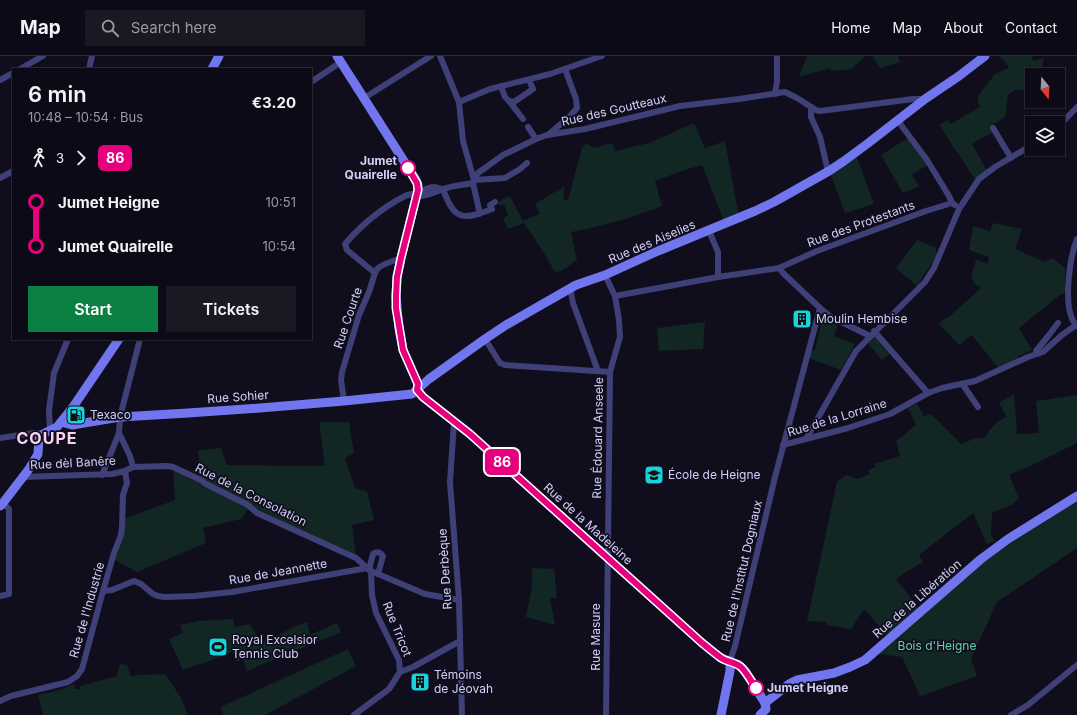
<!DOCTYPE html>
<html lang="en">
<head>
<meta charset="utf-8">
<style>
	:root { --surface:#0c0a16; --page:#1a1823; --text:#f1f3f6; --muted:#9a9aa1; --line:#2c2b35; --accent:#0b8043 }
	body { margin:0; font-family:Inter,sans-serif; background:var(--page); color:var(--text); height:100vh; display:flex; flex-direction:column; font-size:15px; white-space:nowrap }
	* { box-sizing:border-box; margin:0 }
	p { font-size:13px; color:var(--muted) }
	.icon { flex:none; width:22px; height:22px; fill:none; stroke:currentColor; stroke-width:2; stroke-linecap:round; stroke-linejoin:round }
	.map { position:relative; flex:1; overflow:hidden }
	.panel { position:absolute; left:12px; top:12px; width:300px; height:272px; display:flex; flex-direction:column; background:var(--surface); border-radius:0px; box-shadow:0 1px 3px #0004,0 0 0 1px var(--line) }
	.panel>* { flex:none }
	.badge { padding:0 8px; border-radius:6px; font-size:14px; line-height:26px }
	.needle { width:26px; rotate:162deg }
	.tools { position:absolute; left:1025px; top:12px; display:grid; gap:8px }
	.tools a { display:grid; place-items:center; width:40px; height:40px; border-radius:0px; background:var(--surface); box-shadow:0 1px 3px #0004,0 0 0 1px var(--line); font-size:20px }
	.map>.badge { position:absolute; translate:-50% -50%; box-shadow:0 0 0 2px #fff }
	.legs { display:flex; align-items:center; gap:6px; height:44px; padding:0 16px; font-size:13px }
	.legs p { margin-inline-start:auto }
	.overview { display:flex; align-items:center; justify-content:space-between; height:68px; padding:0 16px }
	h1 { font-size:22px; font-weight:600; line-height:30px }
	.button { display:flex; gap:8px; margin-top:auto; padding:8px 16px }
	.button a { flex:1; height:46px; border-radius:0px; background:var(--accent); color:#fff; font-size:16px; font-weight:600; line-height:46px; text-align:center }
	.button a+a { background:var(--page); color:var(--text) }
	ul { padding:0 16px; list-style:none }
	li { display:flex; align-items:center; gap:14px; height:44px; font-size:15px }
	li i { display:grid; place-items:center; width:6px; height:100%; margin:0 5px; background:currentColor }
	li i::after { content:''; width:10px; height:10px; margin:-5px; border:3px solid; border-radius:50%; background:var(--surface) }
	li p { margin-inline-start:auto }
	li:first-child i { background:linear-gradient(#0000 50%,currentColor 0) }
	li:last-child i { background:linear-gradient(currentColor 50%,#0000 0) }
	header { display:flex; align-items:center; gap:24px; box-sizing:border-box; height:56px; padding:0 20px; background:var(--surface); border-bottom:1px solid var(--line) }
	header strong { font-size:19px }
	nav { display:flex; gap:22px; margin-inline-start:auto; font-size:14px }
	.search { width:280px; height:36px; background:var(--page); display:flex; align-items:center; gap:10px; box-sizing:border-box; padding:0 14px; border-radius:0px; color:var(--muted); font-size:15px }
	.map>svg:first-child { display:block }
	.green { fill:#122624 }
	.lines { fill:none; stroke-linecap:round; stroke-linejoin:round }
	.street { stroke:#3f4077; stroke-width:6 }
	.secondary { stroke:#7276ee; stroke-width:9 }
	.line-1-casing { stroke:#fff; stroke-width:9 }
	.line-1 { stroke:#e6007e; stroke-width:6 }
	.stop-1-dot { fill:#fff; stroke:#e6007e; stroke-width:2 }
	.labels { text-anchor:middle; stroke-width:3.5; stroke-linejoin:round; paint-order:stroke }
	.street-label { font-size:12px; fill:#d2d0f9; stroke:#100e1d }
	.stop-label { font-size:12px; font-weight:bold; fill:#d2d0f9; stroke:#100e1d; text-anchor:end }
	.poi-label { font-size:12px; fill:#d2d0f9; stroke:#100e1d; text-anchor:start }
	.park-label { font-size:12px; fill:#65d0b0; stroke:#100e1d }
	.district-label { font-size:16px; font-weight:bold; letter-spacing:1px; fill:#fad2ed; stroke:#100e1d }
</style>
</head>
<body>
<header>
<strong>Map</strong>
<div class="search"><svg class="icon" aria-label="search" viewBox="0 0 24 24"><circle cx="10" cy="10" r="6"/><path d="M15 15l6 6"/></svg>Search here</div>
<nav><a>Home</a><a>Map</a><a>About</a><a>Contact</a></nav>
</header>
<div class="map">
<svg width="1077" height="659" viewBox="0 0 1077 659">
	<rect width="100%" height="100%" fill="#100e1d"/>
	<!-- green -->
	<g class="green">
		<polygon points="807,0 866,0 864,1 851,13 844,14 831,15 830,12 799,21"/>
		<polygon points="873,0 898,0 900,6 880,12"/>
		<polygon points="998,0 1032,0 1033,5 1044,2 1042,11 1036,19 1032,19 1032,25 1025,34 1014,34 1008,39 1005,61 991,70 995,75 972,88 988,117 975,123 939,69 948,64 951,68 980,51 978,47 978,40 995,18 1009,12 1005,5"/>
		<polygon points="694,67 705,92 725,85 739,161 725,168 702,109 685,114 655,125 662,150 626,163 583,174 571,176 577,204 561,215 555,216 541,192 524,167 508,173 503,162 508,159 504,148 500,150 498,146 510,140 523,165 540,158 535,148 565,130 563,143 568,144 582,92 586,87 594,92 612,87 615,95 649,87"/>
		<polygon points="908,82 928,109 912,118 919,130 903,137 881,99"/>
		<polygon points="856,99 874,148 845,157 830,117"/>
		<polygon points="993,167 1022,173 1015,193 1045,206 1052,202 1065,212 1065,237 1060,239 1019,272 1032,294 1018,300 1019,305 1000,314 972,279 959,289 938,267 951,259 981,232 976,229 971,222 976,204 988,208 989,201 969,194 973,170 990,175"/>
		<polygon points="917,184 936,192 937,201 923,220 917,230 896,212"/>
		<polygon points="822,263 838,268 834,280 855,288 841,314 808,302 812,294 815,294"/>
		<polygon points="705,266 703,293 659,295 657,272"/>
		<polygon points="875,280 890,298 882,304 867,286"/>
		<path d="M1014 338 1017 378 1039 377 1036 345 1077 339V387L1041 405 1009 419 1019 442 1013 448 992 457 991 479 995 485 987 488 973 457 919 499 923 506 904 517 896 523 921 555 981 503 1077 440V492L997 546 971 603 977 620 920 640 902 601 873 597 890 583 864 553 851 573 827 569 826 566 807 565 837 426 846 419 858 423 870 418 868 414 876 411 874 408 900 400 896 385 916 369 908 352 917 348 924 360 931 358 961 388 976 382H984C991 372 996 365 1007 361L999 347Z"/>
		<polygon points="319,366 349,366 354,397 345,402 355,432 367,435 374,464 352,469 356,502 249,452 241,463 203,472 206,487 137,516 115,504 123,463 175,444 173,411 201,424 198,394 221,392 227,409 325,410"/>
		<polygon points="532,512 554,513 557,542 550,542 555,569 526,561 532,531"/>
		<polygon points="233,563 235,571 250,568 261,587 299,569 307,566 310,579 337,567 341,576 247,615 243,603 237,606 232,596 220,601 183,614 169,583 183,577 180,569 198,565"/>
		<polygon points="348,593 356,610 265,659 224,659 220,652 223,650"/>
		<polygon points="120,608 127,609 131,621 137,619 165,618 180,640 188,659 43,659 38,639 57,635 74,628 75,633 80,633 80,630 117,620"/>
	</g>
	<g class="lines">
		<!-- street -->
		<g class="street">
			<polyline points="440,0 459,46 463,85 474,124 505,122 520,113 527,107"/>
			<polyline points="20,13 43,0"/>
			<polyline points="89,13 92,0"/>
			<polyline points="0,24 13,17"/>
			<polyline points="311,26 341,6"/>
			<polyline points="501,30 505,41 509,45 514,46 533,33 529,24"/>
			<polyline points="775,38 777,25 777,0"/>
			<polyline points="364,42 431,0"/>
			<polyline points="509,45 523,63"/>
			<polyline points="459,46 490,33 550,18 602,0"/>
			<polyline points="811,51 811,61 820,81 827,111 829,115"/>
			<polyline points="899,63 901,69 927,104 949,140 952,147 955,149"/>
			<polyline points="528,71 536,83"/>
			<polyline points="1058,71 1077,51"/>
			<polyline points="993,72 1011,102"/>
			<polyline points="548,79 570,60 577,52 576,43 565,13"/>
			<polyline points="0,122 13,115"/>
			<polyline points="473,127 478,117 503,99 536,83 547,79 585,73 680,50 739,43 785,36 797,42 816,54 820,55 913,43 925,43"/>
			<polyline points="473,127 479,154 479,158"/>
			<path d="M443 133C454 164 462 165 492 153L490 149 495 146"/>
			<path d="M417 137 421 140C429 139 436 136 443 133 452 130 463 129 473 127"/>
			<polyline points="709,175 718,196 718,221"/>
			<path d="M1077 183C1070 201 1061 255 1077 270"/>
			<polyline points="779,212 783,217 820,252 831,261 870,280"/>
			<path d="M375 217 347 194 345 188C360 170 383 151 405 140 409 138 413 138 417 137 422 135 428 131 434 131 437 131 440 133 443 133"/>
			<polyline points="605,219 615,240 619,264 620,281 610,316 606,659"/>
			<polyline points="570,232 573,247 598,315"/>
			<polyline points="615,240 718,221 779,212 817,195 926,155 952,147"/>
			<polyline points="874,275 928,337"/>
			<polyline points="485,283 500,307 505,309 610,316"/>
			<polyline points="1037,298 1036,295 1049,279 1058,267"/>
			<polyline points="963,329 978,351"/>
			<polyline points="344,345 341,324 342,316 359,259 369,236 375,217 378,212 385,208 401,202"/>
			<polyline points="454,366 450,426 459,544 462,659"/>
			<polyline points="50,375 49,354 54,317 68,283"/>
			<polyline points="119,377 130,400 133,411"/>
			<polyline points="0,382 34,377 43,378"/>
			<polyline points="806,383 856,295 925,226 934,212 959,153 979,123 995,111 1032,89"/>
			<polyline points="783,389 848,372 890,358 928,337 942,332 975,325 1028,301 1043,296 1062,279 1076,269"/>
			<polyline points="102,419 119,377 120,361 140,283"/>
			<polyline points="22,422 23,421 112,418 125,415 133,411 167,410 173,411 201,424 206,428 248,449 257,457 356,502 367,512"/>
			<polyline points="0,447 3,447 9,453 9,538 0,540"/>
			<path d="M369 514 373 498C377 495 380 496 383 500L378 518"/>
			<polyline points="371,515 372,539 376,557 399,604 400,616"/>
			<polyline points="103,535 112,534 134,525 141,528 153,538 158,540 165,541 194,540 232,536 367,512 371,515 425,538 459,544"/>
			<polyline points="730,605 735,590 775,421 820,252"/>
			<polyline points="0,645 11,640 68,626 77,620 82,613 103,535 114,497 121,479 122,471 123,439 127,427 125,415"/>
			<polyline points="354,659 389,633 400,616 413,611 460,585"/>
			<polyline points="1011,659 1028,649 1077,609"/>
		</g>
		<!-- secondary -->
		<g class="secondary">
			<polyline points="337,0 416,124 418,129 418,134 401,202 397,221 396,240 399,273 403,294 418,328 417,334"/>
			<polyline points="212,13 219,0"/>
			<polyline points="417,334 423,341 470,378 701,586 721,602 739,609 745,615 765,647 766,653 760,659"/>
			<polyline points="61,366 72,369 120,361 188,357 260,352 344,345 412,338 429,323 485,283 506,269 576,229 605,219 658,195 755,155 774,146 829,115 844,105 867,88 925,43 959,20 985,0"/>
			<polyline points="0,450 3,447 29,413 38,398 39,382 43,378 57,371 73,351 119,283"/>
			<polyline points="765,647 789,628 797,624 834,617 850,611 865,604 981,503 1008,483 1077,440"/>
			<polyline points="721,659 730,615 730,605"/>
		</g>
	</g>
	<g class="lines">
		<defs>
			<path id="line-1" d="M408 112 417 127 418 134 401 202 397 221 396 240V252L403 294 418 328 417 334 423 341 470 378 701 586C707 591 714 597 721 602 727 606 735 606 741 611 747 617 751 625 756 632"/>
		</defs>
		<!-- line-1 casing -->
		<use href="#line-1" class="line-1-casing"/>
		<!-- line-1 -->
		<use href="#line-1" class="line-1"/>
	</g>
	<!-- icons -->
	<defs>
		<symbol id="building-square" viewBox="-11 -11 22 22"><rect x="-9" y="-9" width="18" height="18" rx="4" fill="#1ad2db" stroke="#100e1d"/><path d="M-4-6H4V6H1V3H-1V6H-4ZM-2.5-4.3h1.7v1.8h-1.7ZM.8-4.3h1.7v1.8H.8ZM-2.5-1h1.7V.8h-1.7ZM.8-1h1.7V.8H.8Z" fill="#111"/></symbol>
		<symbol id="fuel-square" viewBox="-11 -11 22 22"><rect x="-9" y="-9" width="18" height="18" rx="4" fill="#1ad2db" stroke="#100e1d"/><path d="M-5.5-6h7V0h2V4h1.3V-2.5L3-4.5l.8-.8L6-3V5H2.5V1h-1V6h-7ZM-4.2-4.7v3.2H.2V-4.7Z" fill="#111"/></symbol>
		<symbol id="school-square" viewBox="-11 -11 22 22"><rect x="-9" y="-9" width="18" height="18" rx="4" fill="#1ad2db" stroke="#100e1d"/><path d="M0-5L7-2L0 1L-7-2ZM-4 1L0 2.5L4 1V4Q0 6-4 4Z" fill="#111"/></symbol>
		<symbol id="stadium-square" viewBox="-11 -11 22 22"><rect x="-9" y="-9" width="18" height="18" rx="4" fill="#1ad2db" stroke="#100e1d"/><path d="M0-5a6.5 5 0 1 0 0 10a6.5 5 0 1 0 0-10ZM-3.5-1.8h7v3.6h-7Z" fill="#111"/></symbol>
	</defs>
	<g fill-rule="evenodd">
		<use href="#building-square" x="791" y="252" width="22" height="22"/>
		<use href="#fuel-square" x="65" y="348" width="22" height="22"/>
		<use href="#school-square" x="643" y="408" width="22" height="22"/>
		<use href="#stadium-square" x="207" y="580" width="22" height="22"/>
		<use href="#building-square" x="409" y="615" width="22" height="22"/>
	</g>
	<!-- markers -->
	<g class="stop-1-dot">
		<circle cx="408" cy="112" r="7"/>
		<circle cx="756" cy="632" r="7"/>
	</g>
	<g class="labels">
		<!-- street labels -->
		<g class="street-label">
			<text transform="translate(614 54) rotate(-13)" y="4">Rue des Goutteaux</text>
			<text transform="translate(861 168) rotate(-20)" y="4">Rue des Protestants</text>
			<text transform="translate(652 186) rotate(-23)" y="4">Rue des Aiselies</text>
			<text transform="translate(348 262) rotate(-71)" y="4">Rue Courte</text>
			<text transform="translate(238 341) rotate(-4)" y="4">Rue Sohier</text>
			<text transform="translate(837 362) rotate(-17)" y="4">Rue de la Lorraine</text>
			<text transform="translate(598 382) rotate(-89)" y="4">Rue Édouard Anseele</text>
			<text transform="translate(73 407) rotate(-3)" y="4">Rue dèl Banêre</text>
			<text transform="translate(251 439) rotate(27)" y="4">Rue de la Consolation</text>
			<text transform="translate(588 468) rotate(42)" y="4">Rue de la Madeleine</text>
			<text transform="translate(445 513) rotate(-94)" y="4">Rue Derbèque</text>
			<text transform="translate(742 515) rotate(-77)" y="4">Rue de l'Institut Dogniaux</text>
			<text transform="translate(278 516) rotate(-10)" y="4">Rue de Jeannette</text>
			<text transform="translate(917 543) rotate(-41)" y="4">Rue de la Libération</text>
			<text transform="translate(87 554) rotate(-74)" y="4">Rue de l'Industrie</text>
			<text transform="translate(397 573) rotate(68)" y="4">Rue Tricot</text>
			<text transform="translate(596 581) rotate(-90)" y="4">Rue Masure</text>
		</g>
		<!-- stop labels -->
		<g class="stop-label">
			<text x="397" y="109">Jumet<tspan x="397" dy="14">Quairelle</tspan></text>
			<text x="767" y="636" text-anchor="start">Jumet Heigne</text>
		</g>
		<!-- poi labels -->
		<g class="poi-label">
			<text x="816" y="267">Moulin Hembise</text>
			<text x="90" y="363">Texaco</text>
			<text x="668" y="423">École de Heigne</text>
			<text x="232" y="588">Royal Excelsior<tspan x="232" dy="14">Tennis Club</tspan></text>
			<text x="434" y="623">Témoins<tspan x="434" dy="14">de Jéovah</tspan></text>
		</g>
		<!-- park labels -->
		<g class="park-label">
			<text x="937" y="594">Bois d'Heigne</text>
		</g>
		<!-- district labels -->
		<g class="district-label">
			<text x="47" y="388">COUPE</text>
		</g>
	</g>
</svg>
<div class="tools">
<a><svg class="needle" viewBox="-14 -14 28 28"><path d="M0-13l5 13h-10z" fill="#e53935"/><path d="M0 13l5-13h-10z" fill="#9a9aa1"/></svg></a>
<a><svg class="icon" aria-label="layers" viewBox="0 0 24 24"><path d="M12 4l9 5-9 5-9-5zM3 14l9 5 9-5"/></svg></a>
</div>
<b class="badge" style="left:502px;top:406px;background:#e6007e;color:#fff">86</b>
<section class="panel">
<div class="overview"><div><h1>6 min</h1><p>10:48 – 10:54 · Bus</p></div><b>€3.20</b></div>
<div class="legs"><svg class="icon" aria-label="walk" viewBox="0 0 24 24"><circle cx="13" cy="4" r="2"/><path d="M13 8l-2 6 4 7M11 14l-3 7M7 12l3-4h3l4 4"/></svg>3<svg class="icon" aria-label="forward" viewBox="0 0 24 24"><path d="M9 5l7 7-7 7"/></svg><b class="badge" style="background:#e6007e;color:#fff">86</b></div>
<ul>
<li><i style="color:#e6007e"></i><b>Jumet Heigne</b><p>10:51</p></li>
<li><i style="color:#e6007e"></i><b>Jumet Quairelle</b><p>10:54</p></li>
</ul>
<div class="button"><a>Start</a><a>Tickets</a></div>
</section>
</div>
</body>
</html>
